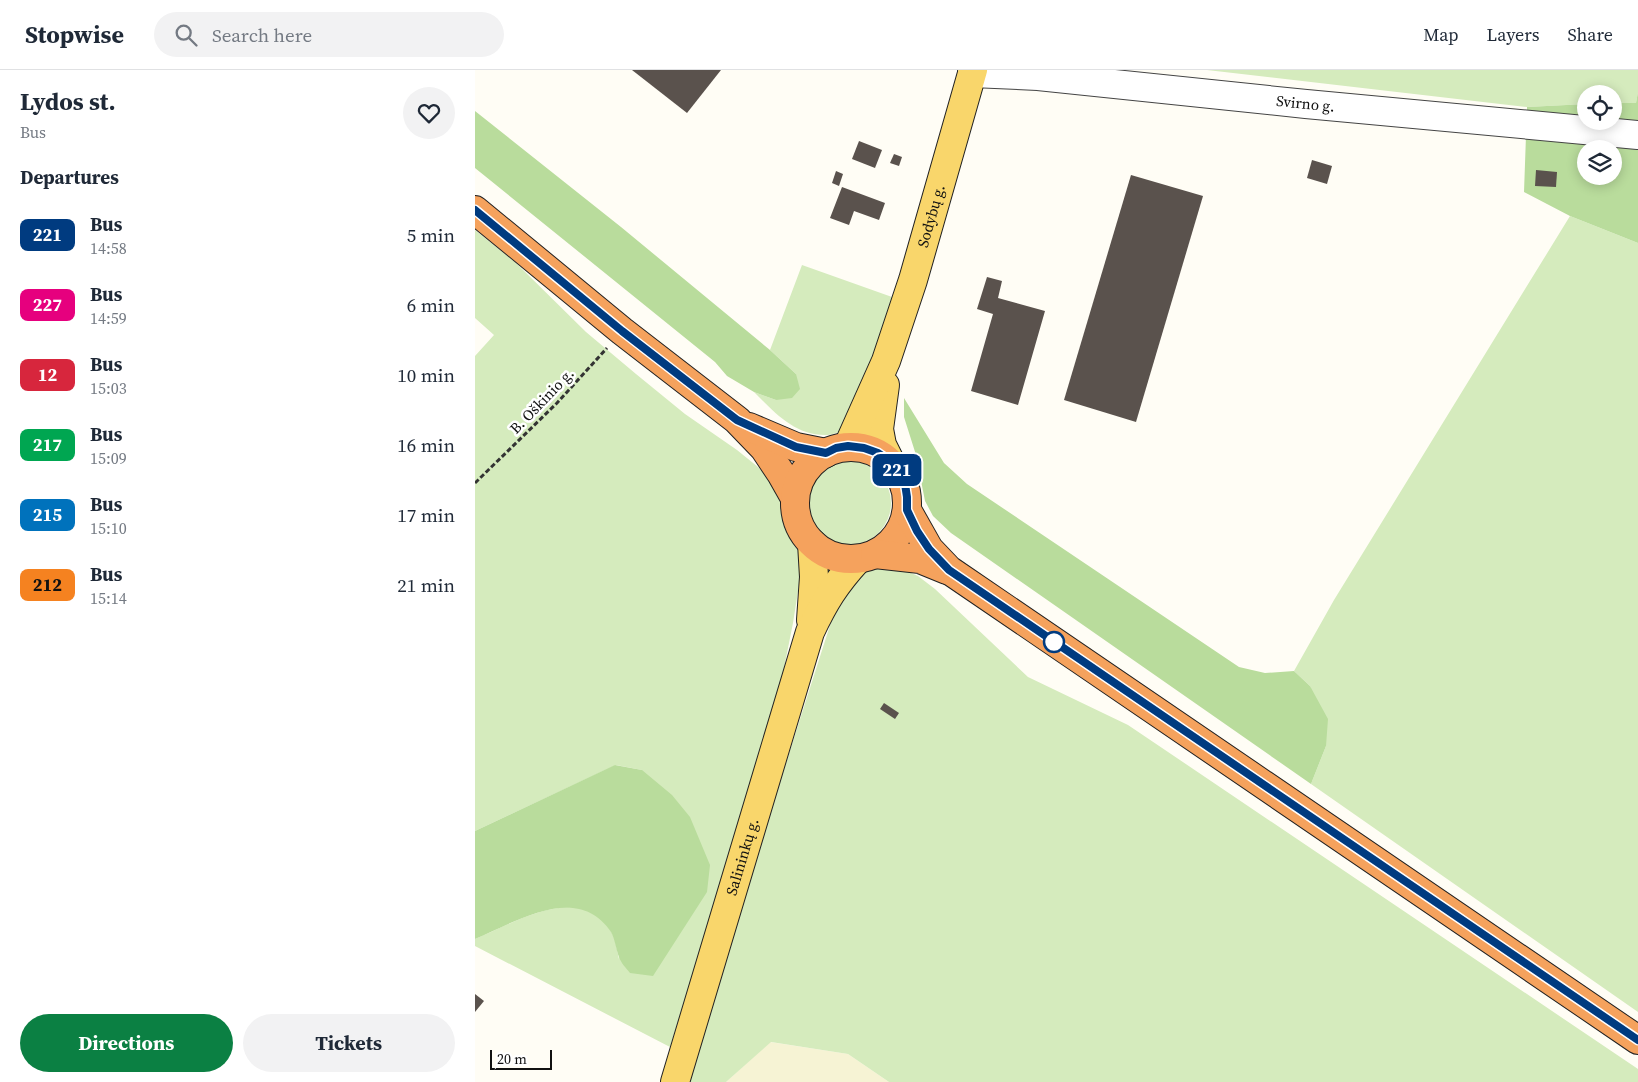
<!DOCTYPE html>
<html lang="en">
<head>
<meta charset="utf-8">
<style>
	:root { --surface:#fff; --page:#f2f2f3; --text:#1f2937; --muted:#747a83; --line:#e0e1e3; --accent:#0b8043 }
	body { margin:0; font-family:"Source Serif 4",serif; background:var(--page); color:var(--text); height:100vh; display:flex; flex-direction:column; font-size:19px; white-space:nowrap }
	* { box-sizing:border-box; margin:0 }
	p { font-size:16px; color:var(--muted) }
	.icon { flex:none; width:28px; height:28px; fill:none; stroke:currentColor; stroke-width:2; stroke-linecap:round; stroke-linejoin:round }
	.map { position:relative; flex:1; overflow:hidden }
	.sheet { display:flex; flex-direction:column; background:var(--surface); width:475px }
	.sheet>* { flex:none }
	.badge { padding:0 10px; border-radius:8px; font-size:18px; line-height:32px }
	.fabs { position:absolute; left:1102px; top:15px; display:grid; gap:10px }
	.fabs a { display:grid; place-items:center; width:45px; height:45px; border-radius:50%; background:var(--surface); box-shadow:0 2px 12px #0003; font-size:25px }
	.scale { position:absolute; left:15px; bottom:12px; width:62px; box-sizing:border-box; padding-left:5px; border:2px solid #111; border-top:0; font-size:14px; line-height:18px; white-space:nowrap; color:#111; -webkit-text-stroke:4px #fff; paint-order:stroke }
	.map>.badge { position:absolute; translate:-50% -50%; box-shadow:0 0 0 2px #fff }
	h2 { padding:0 20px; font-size:19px; line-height:45px }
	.round { display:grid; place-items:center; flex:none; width:52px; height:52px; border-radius:26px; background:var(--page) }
	.headline { display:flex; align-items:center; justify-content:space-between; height:85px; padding:0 20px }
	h1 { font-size:24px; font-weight:700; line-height:38px }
	.button { display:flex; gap:10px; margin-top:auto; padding:10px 20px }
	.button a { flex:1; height:58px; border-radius:30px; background:var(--accent); color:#fff; font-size:20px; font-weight:700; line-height:58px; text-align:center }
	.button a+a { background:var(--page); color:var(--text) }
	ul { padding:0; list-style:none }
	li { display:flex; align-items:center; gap:15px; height:70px; padding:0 20px }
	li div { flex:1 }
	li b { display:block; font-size:19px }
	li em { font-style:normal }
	li .badge { min-width:55px; font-weight:700; text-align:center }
	header { display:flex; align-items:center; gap:30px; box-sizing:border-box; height:70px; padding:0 25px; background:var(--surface); border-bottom:1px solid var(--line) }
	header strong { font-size:24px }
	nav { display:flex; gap:28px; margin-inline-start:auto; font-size:18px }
	.search { width:350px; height:45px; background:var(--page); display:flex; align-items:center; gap:12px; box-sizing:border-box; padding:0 18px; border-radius:28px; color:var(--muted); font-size:19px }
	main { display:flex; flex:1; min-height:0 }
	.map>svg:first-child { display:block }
	.farmland { fill:#f6f3d4 }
	.green { fill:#d5ebbd }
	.forest { fill:#b9dc9c; fill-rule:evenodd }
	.building { fill:#5a524d }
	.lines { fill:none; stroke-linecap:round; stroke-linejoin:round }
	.minor-casing { stroke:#444; stroke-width:30 }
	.major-casing { stroke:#222; stroke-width:30 }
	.highway-casing { stroke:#222; stroke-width:30 }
	.path { stroke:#333; stroke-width:3; stroke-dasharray:5 2.5; stroke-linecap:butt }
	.minor { stroke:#fff; stroke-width:28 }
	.major { stroke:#f9d66b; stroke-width:28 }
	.highway { stroke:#f5a25d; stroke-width:28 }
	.line-casing { stroke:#fff; stroke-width:11 }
	.line { stroke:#003b80; stroke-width:8 }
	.stop-dot { fill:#fff; stroke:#003b80; stroke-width:2.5 }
	.labels { text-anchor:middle; stroke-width:5; stroke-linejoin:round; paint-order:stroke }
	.street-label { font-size:15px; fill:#111; stroke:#fff }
</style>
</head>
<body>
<header>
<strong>Stopwise</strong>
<div class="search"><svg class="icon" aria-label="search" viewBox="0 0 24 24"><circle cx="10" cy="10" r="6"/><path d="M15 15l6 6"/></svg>Search here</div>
<nav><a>Map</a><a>Layers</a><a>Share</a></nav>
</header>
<main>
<section class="sheet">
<div class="headline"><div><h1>Lydos st.</h1><p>Bus</p></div><a class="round"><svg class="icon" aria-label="heart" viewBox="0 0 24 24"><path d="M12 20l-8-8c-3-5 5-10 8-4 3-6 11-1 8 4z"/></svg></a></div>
<h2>Departures</h2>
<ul>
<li><span class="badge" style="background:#003b80;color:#fff">221</span><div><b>Bus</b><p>14:58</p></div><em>5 min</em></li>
<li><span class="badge" style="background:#e6007e;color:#fff">227</span><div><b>Bus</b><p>14:59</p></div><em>6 min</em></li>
<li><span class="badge" style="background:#d7263d;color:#fff">12</span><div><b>Bus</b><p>15:03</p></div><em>10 min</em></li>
<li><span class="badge" style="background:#00a651;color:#fff">217</span><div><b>Bus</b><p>15:09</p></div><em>16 min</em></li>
<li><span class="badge" style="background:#0072bc;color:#fff">215</span><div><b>Bus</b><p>15:10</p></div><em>17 min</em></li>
<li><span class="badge" style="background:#f58220;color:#111">212</span><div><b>Bus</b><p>15:14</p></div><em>21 min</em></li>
</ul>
<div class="button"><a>Directions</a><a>Tickets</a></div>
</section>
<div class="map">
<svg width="1163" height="1012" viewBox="0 0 1163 1012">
	<rect width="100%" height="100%" fill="#fffdf5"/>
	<!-- farmland -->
	<polygon class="farmland" points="295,972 373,984 414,1012 251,1012"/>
	<!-- green -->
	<g class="green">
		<polygon points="732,0 1163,0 1163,22 1161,33 1139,33 1139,24 1111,24 1111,34 1052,37"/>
		<polygon points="1095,146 1163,173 1163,942 836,714 851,676 835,616 819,601 859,530"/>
		<path d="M0 160 40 192 111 262 161 304 210 344 262 380 283 397 297 411 304 427 312 455 322 476 325 492 324 515 318 553 308 603 258 775 195 977 0 876V869C39 853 108 810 137 863 141 870 142 881 144 889L167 700 141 695 0 761V286L19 265 0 248Z"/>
		<path d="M327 195 417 227 378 347C375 351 372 356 368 359 363 363 356 365 350 365 319 365 299 342 279 322L301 330 321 304 295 280Z"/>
		<circle cx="374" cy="433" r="42"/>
		<polygon points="408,496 425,498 443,506 460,519 553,607 653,655 1163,999 1163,1012 414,1012 373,984 296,972 251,1012 209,1012 365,524 391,499"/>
	</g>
	<!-- forest -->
	<g class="forest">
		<path d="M1163 22V173L1095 146 1049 122 1052 37 1111 34V51H1139V33H1161ZM1111 79H1139V106H1111Z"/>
		<polygon points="0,41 146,157 295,280 321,304 325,319 317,328 301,330 279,322 252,306 240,292 0,98"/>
		<polygon points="429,328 469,393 492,414 764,597 790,603 819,601 835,616 853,649 851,676 836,714 476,463 458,446 450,431 441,385 429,347"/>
		<path d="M140 695 167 700 197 725 215 747 235 795 232 822 178 906 155 903C151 898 146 893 144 887 141 879 140 869 136 862 103 812 41 852 0 869V761Z"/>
	</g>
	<!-- building -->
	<g class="building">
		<polygon points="157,0 246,0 212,43"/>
		<polygon points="384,71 407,80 400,98 377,89"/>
		<polygon points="419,84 427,87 424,96 415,93"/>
		<polygon points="837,90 857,96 852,114 832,108"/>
		<polygon points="1061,100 1082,102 1081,117 1060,116"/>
		<polygon points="361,101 368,104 364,116 357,113"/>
		<polygon points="656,105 728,126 661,352 589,330"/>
		<polygon points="367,117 410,133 404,150 379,141 374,155 355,148"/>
		<polygon points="512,207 527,211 523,228 570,241 543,335 496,321 518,244 502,239"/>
		<polygon points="409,633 424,643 420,649 405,639"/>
		<polygon points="0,924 9,931 0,942"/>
	</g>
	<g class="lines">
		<defs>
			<g id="minor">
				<path id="s1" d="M497 3 563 6 831 34 1163 65"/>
			</g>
			<g id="major">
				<polyline points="410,315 404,359 407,375 416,393"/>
				<path id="s2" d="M373 376 411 291 438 210 498 0"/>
				<polyline points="336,550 339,507 337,473"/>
				<path id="s3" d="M200 1012 335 562C349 532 360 514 383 489"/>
			</g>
			<g id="highway">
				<polyline points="0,140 147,261 262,350 289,378 307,405 320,428"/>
				<polyline points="274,357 321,377 351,383"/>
				<circle cx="376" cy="433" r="56"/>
				<polyline points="432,440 454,479 474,500 1163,970"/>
				<polyline points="400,484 445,489 472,500"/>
			</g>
		</defs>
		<!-- minor casing -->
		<use href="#minor" class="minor-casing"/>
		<!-- major casing -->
		<use href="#major" class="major-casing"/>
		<!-- highway casing -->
		<use href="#highway" class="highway-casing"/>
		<!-- path -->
		<polyline class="path" points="0,413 82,333 132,278"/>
		<!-- minor -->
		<use href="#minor" class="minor"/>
		<!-- major -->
		<use href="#major" class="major"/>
		<!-- highway -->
		<use href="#highway" class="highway"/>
	</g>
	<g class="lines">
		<defs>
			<polyline id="line" points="0,140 147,261 262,350 321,377 351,383 361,378 373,376 389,378 403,383 416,392 424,403 430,414 432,427 432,440 442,461 454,479 474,500 1163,970"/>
		</defs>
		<!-- line casing -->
		<use href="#line" class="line-casing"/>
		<!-- line -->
		<use href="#line" class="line"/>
	</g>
	<!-- markers -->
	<circle class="stop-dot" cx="579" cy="572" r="10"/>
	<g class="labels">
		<!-- street labels -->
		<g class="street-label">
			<text dy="5" stroke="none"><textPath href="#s1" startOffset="335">Svirno g.</textPath></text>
			<text dy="5" stroke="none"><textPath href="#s2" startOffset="245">Sodybų g.</textPath></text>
			<text transform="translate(67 331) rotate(-46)" y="5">B. Oškinio g.</text>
			<text dy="5" stroke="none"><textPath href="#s3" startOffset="235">Salininkų g.</textPath></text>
		</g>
	</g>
</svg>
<div class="fabs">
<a><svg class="icon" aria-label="locate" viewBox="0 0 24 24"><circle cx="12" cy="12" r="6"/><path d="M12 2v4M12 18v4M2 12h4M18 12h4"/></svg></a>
<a><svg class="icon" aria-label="layers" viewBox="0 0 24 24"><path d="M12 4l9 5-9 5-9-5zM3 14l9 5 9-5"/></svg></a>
</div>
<div class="scale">20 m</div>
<b class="badge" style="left:422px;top:400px;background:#003b80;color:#fff">221</b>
</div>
</main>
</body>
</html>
